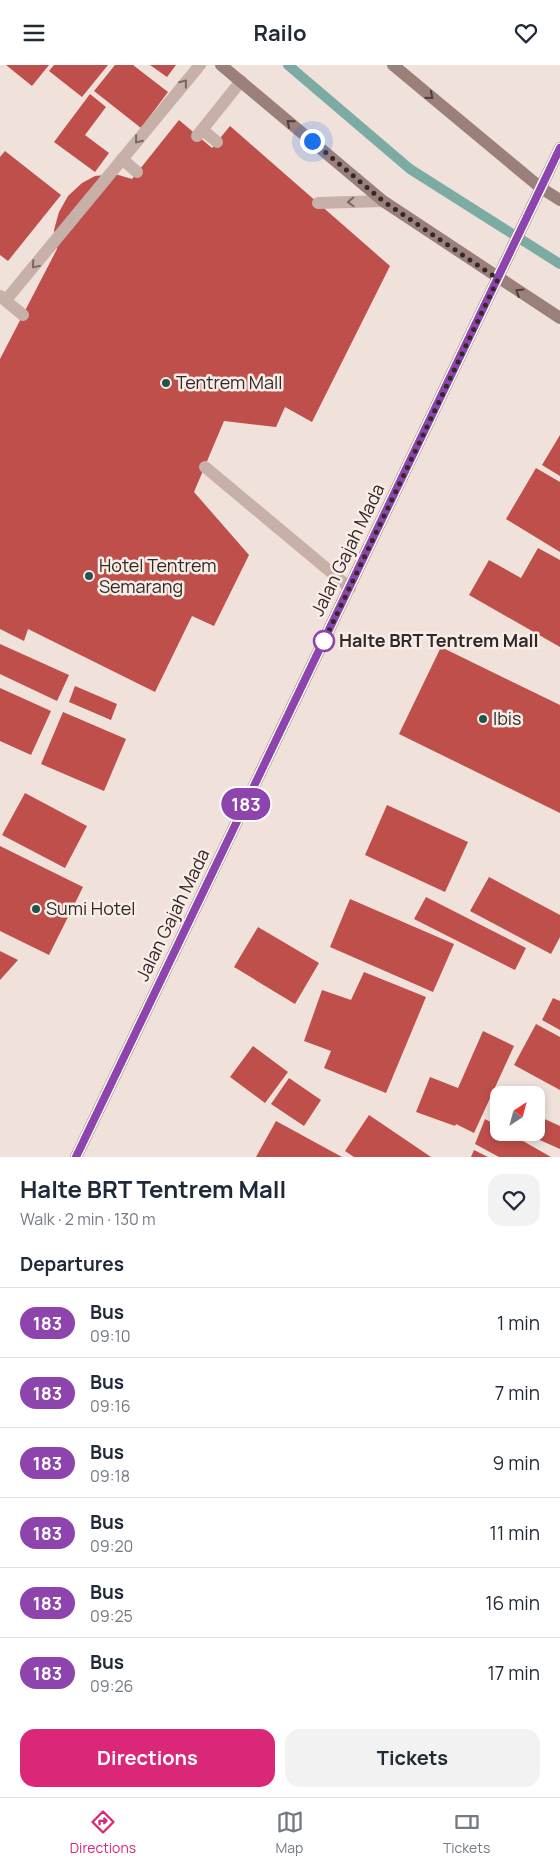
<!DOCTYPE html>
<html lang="en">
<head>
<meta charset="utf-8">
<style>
	:root { --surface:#fff; --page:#f2f2f3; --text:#1f2937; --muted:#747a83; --line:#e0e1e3; --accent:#db2777 }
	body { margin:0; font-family:Manrope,sans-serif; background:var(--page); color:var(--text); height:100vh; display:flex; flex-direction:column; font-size:19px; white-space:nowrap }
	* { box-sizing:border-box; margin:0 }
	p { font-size:16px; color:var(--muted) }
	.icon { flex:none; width:28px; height:28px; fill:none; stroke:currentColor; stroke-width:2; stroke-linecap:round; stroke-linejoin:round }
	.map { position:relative; height:1092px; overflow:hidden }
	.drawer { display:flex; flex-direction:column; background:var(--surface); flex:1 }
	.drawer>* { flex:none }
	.badge { padding:0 10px; border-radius:16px; font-size:18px; line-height:32px }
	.needle { width:32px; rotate:36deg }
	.buttons { position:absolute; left:490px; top:1021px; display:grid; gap:10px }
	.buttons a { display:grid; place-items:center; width:55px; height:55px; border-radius:10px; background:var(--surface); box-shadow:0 2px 8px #0003; font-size:25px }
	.you { position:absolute; width:25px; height:25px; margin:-12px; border:4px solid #fff; border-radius:50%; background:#1a73e8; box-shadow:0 0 0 8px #1a73e833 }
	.map>.badge { position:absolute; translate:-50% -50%; box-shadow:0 0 0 2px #fff }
	h2 { padding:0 20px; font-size:19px; line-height:45px }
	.round { display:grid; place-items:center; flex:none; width:52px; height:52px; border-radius:15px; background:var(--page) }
	.overview { display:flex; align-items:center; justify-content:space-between; height:85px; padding:0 20px }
	h1 { font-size:24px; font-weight:700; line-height:38px }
	.primary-button { display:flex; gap:10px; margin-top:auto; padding:10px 20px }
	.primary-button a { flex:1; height:58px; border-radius:15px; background:var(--accent); color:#fff; font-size:20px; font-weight:700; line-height:58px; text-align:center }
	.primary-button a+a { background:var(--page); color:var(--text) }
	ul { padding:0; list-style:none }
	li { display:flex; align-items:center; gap:15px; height:70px; padding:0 20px; border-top:1px solid var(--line) }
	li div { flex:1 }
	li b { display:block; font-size:19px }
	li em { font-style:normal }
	li .badge { min-width:55px; font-weight:700; text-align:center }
	header { display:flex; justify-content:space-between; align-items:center; height:65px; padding:0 20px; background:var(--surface); font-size:22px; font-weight:700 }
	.tab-bar { display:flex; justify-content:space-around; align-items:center; height:70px; border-top:1px solid var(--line); background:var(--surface); font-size:14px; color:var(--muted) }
	.tab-bar a { display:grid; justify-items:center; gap:2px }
	.tab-bar .selected { color:var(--accent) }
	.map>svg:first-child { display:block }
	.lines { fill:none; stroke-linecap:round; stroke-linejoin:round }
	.stream { stroke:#7caba4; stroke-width:10 }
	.building { fill:#be4f4b }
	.lane { stroke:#c7b0a8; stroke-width:12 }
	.secondary { stroke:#9b7f7a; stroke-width:12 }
	.oneway { stroke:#776662 }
	.oneway2 { stroke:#4e3e3c }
	.line-casing { stroke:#fff; stroke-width:11 }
	.line { stroke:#8e44ad; stroke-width:8 }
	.walk { stroke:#352928; stroke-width:5; stroke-dasharray:0 9 }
	.poi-dot { fill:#20544c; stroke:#f8ede7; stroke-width:2 }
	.stop-dot { fill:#fff; stroke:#8e44ad; stroke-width:2.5 }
	.labels { text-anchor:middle; stroke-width:5; stroke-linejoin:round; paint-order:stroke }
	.poi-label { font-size:18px; fill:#352928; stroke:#f8ede7; text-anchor:start }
	.street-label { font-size:18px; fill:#352928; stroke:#f8ede7 }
	.stop-label { font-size:18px; font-weight:bold; fill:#352928; stroke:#f8ede7; text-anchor:start }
</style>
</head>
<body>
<header><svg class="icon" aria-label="menu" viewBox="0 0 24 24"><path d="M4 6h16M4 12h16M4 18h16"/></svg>Railo<svg class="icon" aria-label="heart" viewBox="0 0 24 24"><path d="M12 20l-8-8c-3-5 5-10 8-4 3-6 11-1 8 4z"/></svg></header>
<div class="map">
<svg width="560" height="1092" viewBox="0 0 560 1092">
	<rect width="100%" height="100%" fill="#f0e2db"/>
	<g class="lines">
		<!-- stream -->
		<polyline class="stream" points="288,0 410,104 560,199"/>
	</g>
	<!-- building -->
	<g class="building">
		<polygon points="6,0 49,0 32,21"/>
		<polygon points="54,0 108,0 82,32 49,6"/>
		<polygon points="115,0 133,0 168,27 141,63 94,26"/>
		<polygon points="150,0 176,0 167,12"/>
		<polygon points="90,29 106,42 85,70 109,88 95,107 54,77"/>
		<polygon points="179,55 212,83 230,61 390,201 312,357 285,342 276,362 224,356 194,427 249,490 214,561 192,551 155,627 28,564 24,576 0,564 0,294 57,184 54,165 59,147 68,131 82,118 95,111 115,109 132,114"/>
		<polygon points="5,86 61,130 8,196 0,190 0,92"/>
		<polygon points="560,370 560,411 542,400"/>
		<polygon points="536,403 560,417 560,487 506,454"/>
		<polygon points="538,483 560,495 560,582 469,530 489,495 521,513"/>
		<polygon points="0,579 69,610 57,636 0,609"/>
		<polygon points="441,582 560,640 560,748 399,669"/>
		<polygon points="75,621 117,639 111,655 69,637"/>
		<polygon points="0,623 51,646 31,690 0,676"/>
		<polygon points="63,647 126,674 104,726 41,699"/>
		<polygon points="25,728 87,761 65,803 2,770"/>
		<polygon points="387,740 468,777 445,827 365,790"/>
		<polygon points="0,781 83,822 49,890 0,866"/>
		<polygon points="489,812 560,850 560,872 551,889 470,846"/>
		<polygon points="426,832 526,883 515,905 414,854"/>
		<polygon points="350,834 454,879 433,927 330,882"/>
		<polygon points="258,862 319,898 295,939 234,902"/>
		<polygon points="0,886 18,895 0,915"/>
		<polygon points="364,907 426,932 386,1028 324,1003 331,986 304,976 322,925 351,935"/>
		<polygon points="553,933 560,936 560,965 542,955"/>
		<polygon points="536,959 560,972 560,1025 514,1000"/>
		<polygon points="483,966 514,981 474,1068 456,1059 455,1061 416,1047 430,1012 458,1023"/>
		<polygon points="253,981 288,1007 265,1038 230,1012"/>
		<polygon points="289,1013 321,1035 304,1061 271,1039"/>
		<polygon points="369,1050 431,1092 354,1092 345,1086"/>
		<polygon points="536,1050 560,1061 560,1084 524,1068 536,1068"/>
		<polygon points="485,1054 499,1062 499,1068 509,1068 551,1092 499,1092 475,1079"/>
		<polygon points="276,1056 342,1092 256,1092"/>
		<polygon points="474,1085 488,1092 471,1092"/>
	</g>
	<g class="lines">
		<!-- lane -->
		<g class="lane">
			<polyline points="203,65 217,77"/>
			<polyline points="197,71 241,16"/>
			<polyline points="122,94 137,107"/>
			<polyline points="318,138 383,136"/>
			<polyline points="0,231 23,250"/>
			<polyline points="6,235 200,0"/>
			<polyline points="205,402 350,523"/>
		</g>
		<!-- secondary -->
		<g class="secondary">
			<polyline points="221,0 383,136 560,253"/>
			<polyline points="393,0 541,123 560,135"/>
			<polyline points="76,1092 560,83"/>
		</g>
	</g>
	<!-- one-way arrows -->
	<defs><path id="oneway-chevron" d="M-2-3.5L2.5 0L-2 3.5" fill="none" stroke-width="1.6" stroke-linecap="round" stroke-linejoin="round" transform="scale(1.25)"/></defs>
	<g class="oneway">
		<use href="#oneway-chevron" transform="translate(184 18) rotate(-51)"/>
		<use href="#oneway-chevron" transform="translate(138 75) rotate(129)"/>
		<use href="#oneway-chevron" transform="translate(351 137) rotate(178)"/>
		<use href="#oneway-chevron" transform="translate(35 200) rotate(130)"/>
	</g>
	<g class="oneway2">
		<use href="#oneway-chevron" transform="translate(430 31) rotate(40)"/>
		<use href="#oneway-chevron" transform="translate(290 58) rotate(-140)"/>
		<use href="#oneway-chevron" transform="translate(519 227) rotate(-148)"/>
	</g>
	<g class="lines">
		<defs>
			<polyline id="line" points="76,1092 560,83"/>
		</defs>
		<!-- line casing -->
		<use href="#line" class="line-casing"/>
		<!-- line -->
		<use href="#line" class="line"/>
		<!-- walk -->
		<polyline class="walk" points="312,76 383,136 498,214 324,576"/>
	</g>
	<!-- markers -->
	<g class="poi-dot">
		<circle cx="166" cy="318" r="5"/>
		<circle cx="89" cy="511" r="5"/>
		<circle cx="483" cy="654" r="5"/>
		<circle cx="36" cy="844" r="5"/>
	</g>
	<circle class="stop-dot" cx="324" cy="576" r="10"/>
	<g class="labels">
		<!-- poi labels -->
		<g class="poi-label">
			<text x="176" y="324">Tentrem Mall</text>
			<text x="99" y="507">Hotel Tentrem<tspan x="99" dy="21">Semarang</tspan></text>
			<text x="493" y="660">Ibis</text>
			<text x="46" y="850">Sumi Hotel</text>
		</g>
		<!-- street labels -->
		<g class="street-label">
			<text transform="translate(348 485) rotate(-64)" y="6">Jalan Gajah Mada</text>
			<text transform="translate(173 850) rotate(-64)" y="6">Jalan Gajah Mada</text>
		</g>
		<!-- stop labels -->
		<g class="stop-label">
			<text x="339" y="582">Halte BRT Tentrem Mall</text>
		</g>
	</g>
</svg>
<div class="buttons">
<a><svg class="needle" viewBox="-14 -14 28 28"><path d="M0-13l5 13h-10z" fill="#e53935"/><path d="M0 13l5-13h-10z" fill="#747a83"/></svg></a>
</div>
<div class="you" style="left:312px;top:76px"></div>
<b class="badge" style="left:246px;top:739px;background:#8e44ad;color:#fff">183</b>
</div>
<section class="drawer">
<div class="overview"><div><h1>Halte BRT Tentrem Mall</h1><p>Walk · 2 min · 130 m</p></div><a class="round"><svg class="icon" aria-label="heart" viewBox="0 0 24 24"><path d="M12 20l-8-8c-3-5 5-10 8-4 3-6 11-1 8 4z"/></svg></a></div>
<h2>Departures</h2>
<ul>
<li><span class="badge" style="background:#8e44ad;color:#fff">183</span><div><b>Bus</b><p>09:10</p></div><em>1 min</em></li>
<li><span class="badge" style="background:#8e44ad;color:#fff">183</span><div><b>Bus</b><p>09:16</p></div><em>7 min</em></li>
<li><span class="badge" style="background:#8e44ad;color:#fff">183</span><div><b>Bus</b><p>09:18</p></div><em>9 min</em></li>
<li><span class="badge" style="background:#8e44ad;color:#fff">183</span><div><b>Bus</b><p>09:20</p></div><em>11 min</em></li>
<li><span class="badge" style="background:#8e44ad;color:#fff">183</span><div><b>Bus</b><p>09:25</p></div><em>16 min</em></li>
<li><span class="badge" style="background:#8e44ad;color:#fff">183</span><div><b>Bus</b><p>09:26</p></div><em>17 min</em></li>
</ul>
<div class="primary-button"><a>Directions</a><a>Tickets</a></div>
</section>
<nav class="tab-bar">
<a class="selected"><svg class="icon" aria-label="directions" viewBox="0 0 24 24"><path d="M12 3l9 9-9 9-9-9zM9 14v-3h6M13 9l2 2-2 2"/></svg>Directions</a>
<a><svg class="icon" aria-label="map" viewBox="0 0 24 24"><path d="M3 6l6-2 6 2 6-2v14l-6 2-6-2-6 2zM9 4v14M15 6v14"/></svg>Map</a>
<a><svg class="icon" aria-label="tickets" viewBox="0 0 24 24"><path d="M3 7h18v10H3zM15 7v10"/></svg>Tickets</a>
</nav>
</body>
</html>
